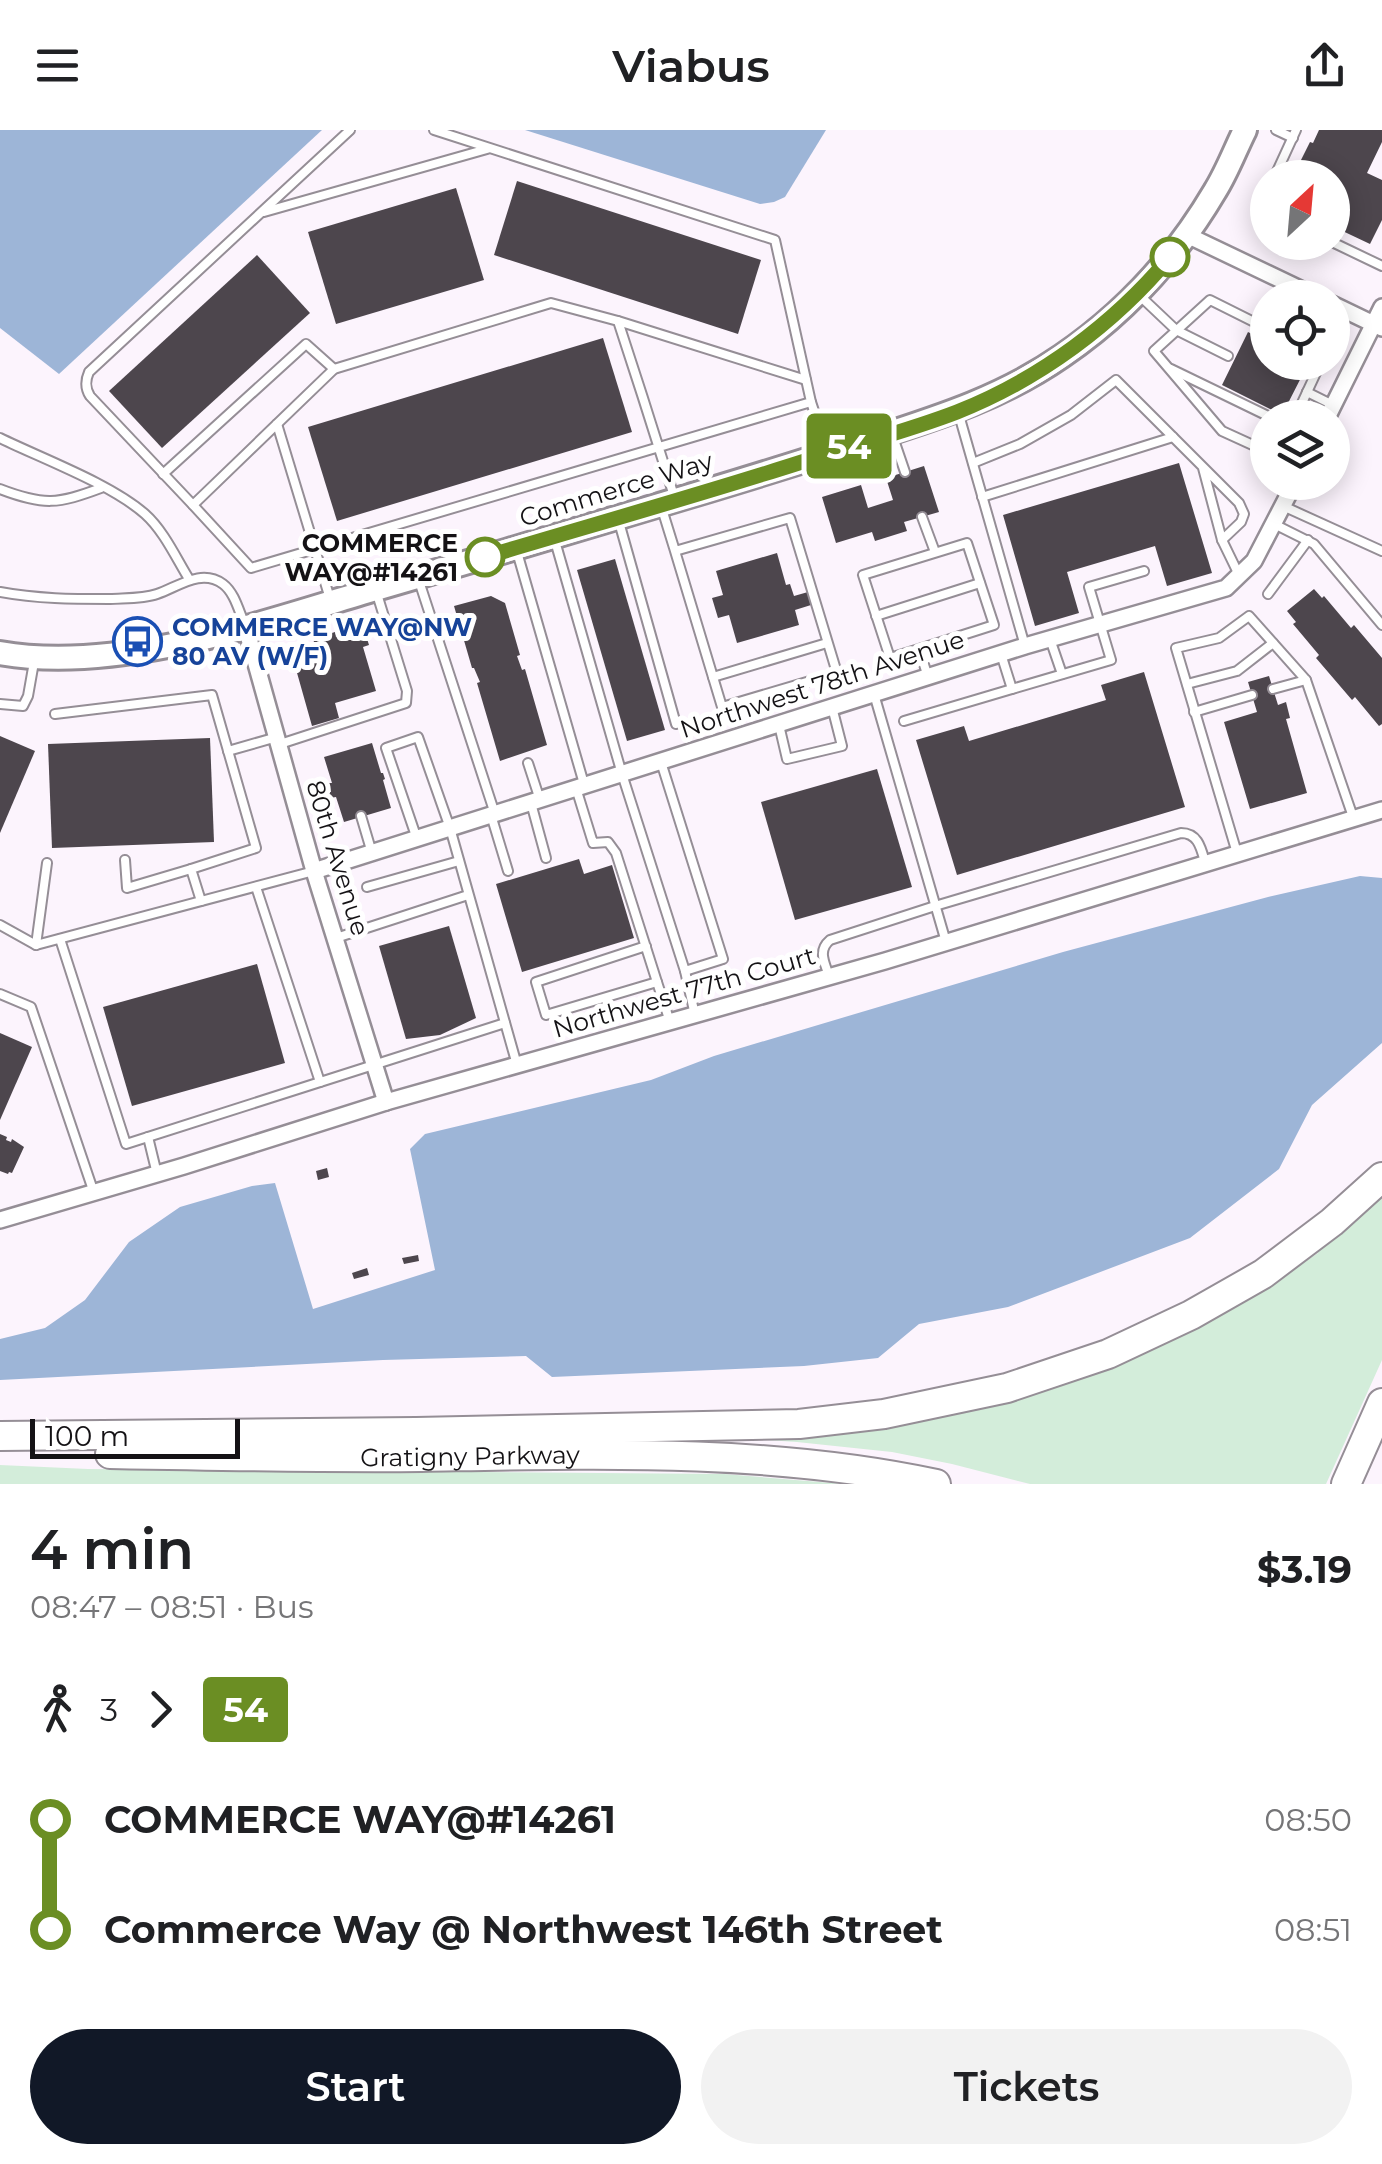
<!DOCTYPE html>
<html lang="en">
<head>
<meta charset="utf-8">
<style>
	:root { --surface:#fff; --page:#f2f2f2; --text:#202124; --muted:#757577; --accent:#111827 }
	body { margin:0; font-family:Montserrat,sans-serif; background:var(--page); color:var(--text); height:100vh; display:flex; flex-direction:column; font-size:38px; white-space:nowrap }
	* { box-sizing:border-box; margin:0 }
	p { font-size:32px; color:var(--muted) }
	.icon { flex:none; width:55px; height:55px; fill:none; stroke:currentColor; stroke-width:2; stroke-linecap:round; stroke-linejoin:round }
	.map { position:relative; height:1354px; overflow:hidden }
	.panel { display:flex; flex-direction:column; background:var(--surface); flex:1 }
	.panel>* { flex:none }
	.badge { padding:0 20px; border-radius:8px; font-size:35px; line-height:65px }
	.needle { width:65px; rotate:26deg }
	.fabs { position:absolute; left:1250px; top:30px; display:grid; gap:20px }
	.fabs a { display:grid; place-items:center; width:100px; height:100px; border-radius:50%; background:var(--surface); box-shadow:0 5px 25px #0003; font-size:50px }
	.scale { position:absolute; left:30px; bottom:25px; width:210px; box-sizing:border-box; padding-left:10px; border:5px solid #141215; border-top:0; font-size:28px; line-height:35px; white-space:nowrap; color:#141215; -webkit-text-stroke:8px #fff; paint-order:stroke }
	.map>.badge { position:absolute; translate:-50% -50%; box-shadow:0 0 0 5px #fff }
	.legs { display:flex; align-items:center; gap:15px; height:110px; padding:0 30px; font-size:32px }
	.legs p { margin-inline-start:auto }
	.headline { display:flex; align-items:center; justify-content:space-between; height:170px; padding:0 30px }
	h1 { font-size:55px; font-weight:600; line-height:75px }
	.button { display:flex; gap:20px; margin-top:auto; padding:20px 30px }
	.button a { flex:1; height:115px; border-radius:60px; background:var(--accent); color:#fff; font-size:40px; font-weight:600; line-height:115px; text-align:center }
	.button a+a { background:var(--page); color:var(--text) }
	ul { padding:0 30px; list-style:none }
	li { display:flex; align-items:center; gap:35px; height:110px; font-size:38px }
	li i { display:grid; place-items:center; width:15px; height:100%; margin:0 12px; background:currentColor }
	li i::after { content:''; width:25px; height:25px; margin:-12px; border:8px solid; border-radius:50%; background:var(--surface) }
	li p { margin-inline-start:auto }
	li:first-child i { background:linear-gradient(#0000 50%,currentColor 0) }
	li:last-child i { background:linear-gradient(currentColor 50%,#0000 0) }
	header { display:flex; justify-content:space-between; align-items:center; height:130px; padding:0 30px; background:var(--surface); font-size:45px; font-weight:600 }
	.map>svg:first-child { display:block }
	.green { fill:#d3edda }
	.water { fill:#9db5d7 }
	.building { fill:#4d464d }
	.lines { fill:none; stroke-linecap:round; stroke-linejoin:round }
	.lane-casing { stroke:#958e96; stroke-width:12 }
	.street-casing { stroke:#958e96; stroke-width:20 }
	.secondary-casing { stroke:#958e96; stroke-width:28 }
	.highway-casing { stroke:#958e96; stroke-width:32 }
	.lane { stroke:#fff; stroke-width:8 }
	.street { stroke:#fff; stroke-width:15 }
	.secondary { stroke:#fff; stroke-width:22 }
	.highway { stroke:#fff; stroke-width:28 }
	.line-1-casing { stroke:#fff; stroke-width:22 }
	.line-1 { stroke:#6b8e23; stroke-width:15 }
	.stop-1-dot { fill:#fff; stroke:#6b8e23; stroke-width:5 }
	.labels { text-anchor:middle; stroke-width:10; stroke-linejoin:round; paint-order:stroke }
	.street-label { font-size:25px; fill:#141215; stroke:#fff }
	.stop-label { font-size:25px; font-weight:bold; fill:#141215; stroke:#fff; text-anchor:end }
	.transit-label { font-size:25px; font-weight:bold; fill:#164399; stroke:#fff; text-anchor:start }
</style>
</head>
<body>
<header><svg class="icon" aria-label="menu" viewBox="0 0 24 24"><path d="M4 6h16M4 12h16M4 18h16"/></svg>Viabus<svg class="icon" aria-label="share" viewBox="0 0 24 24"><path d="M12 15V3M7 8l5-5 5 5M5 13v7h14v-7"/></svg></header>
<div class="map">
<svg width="1382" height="1354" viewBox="0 0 1382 1354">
	<rect width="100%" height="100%" fill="#fcf4fd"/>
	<!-- green -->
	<g class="green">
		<polygon points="1382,1059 1382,1230 1326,1354 1030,1354 952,1334 892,1322 797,1312 733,1308 872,1291 1265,1157 1318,1123 1316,1118"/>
		<polygon points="0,1335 88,1339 724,1344 844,1354 0,1354"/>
	</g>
	<!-- water -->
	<g class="water">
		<polygon points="0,0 322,0 59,244 0,198"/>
		<polygon points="525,0 826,0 785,67 774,72 760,74"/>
		<polygon points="1360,746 1382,748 1382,913 1312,975 1279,1039 1190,1108 1008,1177 919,1194 878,1228 804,1236 552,1247 526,1226 383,1230 0,1250 0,1209 45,1198 85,1170 129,1112 180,1077 252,1056 275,1053 313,1179 435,1140 410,1019 425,1004 651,950 714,926 1063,822 1268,767"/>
	</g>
	<!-- building -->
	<g class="building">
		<polygon points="1319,0 1382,0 1382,12 1367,43 1382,50 1382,90 1370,114 1332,96 1332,48 1292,48 1310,12 1313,13"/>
		<polygon points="517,51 761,130 738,204 494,125"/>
		<polygon points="456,58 484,150 336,194 308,102"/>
		<polygon points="257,125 310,183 162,318 109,261"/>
		<polygon points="1248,202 1268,212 1268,232 1309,232 1282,285 1222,255"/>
		<polygon points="603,208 632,302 337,391 308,297"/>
		<polygon points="1179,333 1212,443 1167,456 1155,416 1067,442 1079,483 1035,496 1003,385"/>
		<polygon points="924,336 939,382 904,392 907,401 875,411 872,402 836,413 822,367 861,355 868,378 893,370 886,348"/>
		<polygon points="777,423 786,455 790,454 794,466 808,462 811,475 795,480 799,495 737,513 729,485 718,488 712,468 723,465 716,441"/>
		<polygon points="615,429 665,600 627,611 577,440"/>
		<polygon points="1314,459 1322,468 1324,466 1351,498 1354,495 1382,528 1382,594 1379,596 1355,567 1352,570 1316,528 1319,525 1293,494 1296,492 1287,481"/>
		<polygon points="491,466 505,473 520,525 517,526 522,540 525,539 547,615 500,631 477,553 480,552 474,538 472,538 454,476"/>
		<polygon points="363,496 369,515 363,517 376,561 335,573 339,588 312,596 290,518 314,512 313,509 335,502 336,507"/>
		<polygon points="1144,542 1185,677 957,745 916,610 964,596 969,611 1106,570 1101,555"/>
		<polygon points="1269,546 1278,575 1286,572 1290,588 1286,589 1307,663 1250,679 1224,592 1257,582 1248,552"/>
		<polygon points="0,606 35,621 0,703"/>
		<polygon points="210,608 214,712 52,718 48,614"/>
		<polygon points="372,613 381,643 383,643 385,649 383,650 391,678 344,692 336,667 330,668 328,662 331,662 329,653 332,653 324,627"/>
		<polygon points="877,639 912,757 795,790 761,672"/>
		<polygon points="579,729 584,744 612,735 634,808 522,842 496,754"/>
		<polygon points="449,796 476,888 440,905 406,909 379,816"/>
		<polygon points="257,834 285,933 132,976 103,877"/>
		<polygon points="0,903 32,917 0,990"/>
		<polygon points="0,1004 7,1007 6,1010 11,1012 12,1009 24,1017 12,1043 9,1042 8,1044 0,1041"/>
		<polygon points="327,1038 329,1047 318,1050 316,1041"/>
		<polygon points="418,1125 419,1131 404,1134 402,1128"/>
		<polygon points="367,1138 369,1145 354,1149 352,1143"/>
	</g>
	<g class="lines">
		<defs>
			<g id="lane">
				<path d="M434 0 775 110 811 272 251 438 193 375 334 239 551 173 618 191C637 249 656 308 674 366"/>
				<polyline points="1276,0 1293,8"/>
				<polyline points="1274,48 1296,0"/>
				<polyline points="1268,61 1259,78 1268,82"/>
				<polyline points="264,82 487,19"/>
				<polyline points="1332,112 1382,136"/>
				<polyline points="1138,164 1176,200 1228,226"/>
				<polyline points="618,191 806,250"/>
				<polyline points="1268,199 1210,170 1154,221 1222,301 1268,322"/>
				<polyline points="1171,239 1272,288"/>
				<polyline points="1307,262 1333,275"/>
				<polyline points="811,272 827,320"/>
				<polyline points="959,285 1025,516"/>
				<polyline points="1295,288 1321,232"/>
				<polyline points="277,294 331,472"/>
				<polyline points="892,304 905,342"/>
				<path d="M0 308C43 329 111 354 145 384 164 401 176 428 189 449"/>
				<polyline points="973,333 1020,314 1071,285 1116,250 1239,373 1244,384 1241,392 1222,410 1203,338"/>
				<polyline points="163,344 306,214 334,239"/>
				<path d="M0 359C44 376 58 374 101 358"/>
				<polyline points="982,367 1173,307"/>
				<path d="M193 375 90 266C85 258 85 251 89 242L350 0"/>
				<polyline points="1283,376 1382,421"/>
				<polyline points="662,379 675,421 790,388 837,543 722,577 675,421"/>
				<polyline points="922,387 935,422"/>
				<polyline points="619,392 676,594"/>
				<polyline points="1274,394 1314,414 1382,495"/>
				<polyline points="1222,410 1239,445"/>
				<polyline points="555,411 622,644 685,841 723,829 661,632"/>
				<polyline points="517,422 584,654"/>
				<polyline points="419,451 495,684"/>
				<path d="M0 462C37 469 73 469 110 469 125 468 143 469 157 464 178 457 201 438 223 454 235 463 239 482 245 495"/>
				<polyline points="1268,464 1308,410"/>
				<polyline points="876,486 980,453"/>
				<polyline points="1050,509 1062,544"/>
				<polyline points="919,519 890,528 863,445 967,413 994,495 919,519 928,547"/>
				<polyline points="713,547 827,513"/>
				<polyline points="1187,554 1237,541 1273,513"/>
				<polyline points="1012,559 1111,530 1089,457 1144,441"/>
				<polyline points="1273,559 1306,550"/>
				<polyline points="874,564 946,812"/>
				<polyline points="0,574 23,576 28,566 34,532"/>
				<polyline points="1194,582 1252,565"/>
				<polyline points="55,584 212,565 256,718 191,739 201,771"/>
				<polyline points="904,591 1012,559 1001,524"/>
				<polyline points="779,595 787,629 842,616 832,577"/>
				<polyline points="280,614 406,573 407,561 377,464"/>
				<polyline points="228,621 277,607"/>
				<polyline points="528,633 540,670"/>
				<polyline points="576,658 593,713 608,712 616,723 657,852 546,885 536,852 646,816"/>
				<polyline points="531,673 546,728"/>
				<polyline points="491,685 508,741"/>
				<polyline points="361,686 372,723"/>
				<polyline points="417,709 386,618 418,607 450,698 517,935"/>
				<polyline points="1237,723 1176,518 1219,508 1249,486 1306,550 1353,687"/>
				<polyline points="125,730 127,758 191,739"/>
				<polyline points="47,733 36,815 314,741"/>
				<polyline points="256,757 320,952"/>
				<polyline points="367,757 459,731"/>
				<polyline points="0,795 36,815"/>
				<polyline points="336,808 468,765"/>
				<polyline points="60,809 126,1014 505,893"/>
				<polyline points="685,841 695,885"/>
				<path d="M829 846C825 833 817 821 830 810L935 776 1181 703C1198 703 1201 718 1205 732"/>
				<polyline points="657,852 670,892"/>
				<polyline points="0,864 31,877 94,1063"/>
				<polyline points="148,1007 157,1044"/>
			</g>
			<g id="street">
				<polyline points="1187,105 1319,168"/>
				<polyline points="1332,174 1382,198"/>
				<polyline points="1327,288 1382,177"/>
				<polyline points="246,498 314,741 386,972"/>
				<polyline points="314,741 1025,516 1226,458 1254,431 1295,352"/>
				<polyline points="0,1090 184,1036 386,972 885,831 1382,680"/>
			</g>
			<path id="secondary" d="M0 523C114 543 253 496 362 463 444 439 527 415 609 390 693 365 778 340 862 312 933 289 1000 269 1062 226 1125 183 1176 127 1215 61 1227 42 1235 20 1245 0"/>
			<g id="highway">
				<polyline points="0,1306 416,1302 799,1294 884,1284 1007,1258 1108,1224 1191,1185 1263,1144 1332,1092 1382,1047"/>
				<path id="s1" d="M110 1324C214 1326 318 1328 422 1327 594 1324 767 1318 936 1354"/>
				<polyline points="1346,1354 1382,1273"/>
			</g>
		</defs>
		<!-- lane casing -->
		<use href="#lane" class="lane-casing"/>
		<!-- street casing -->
		<use href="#street" class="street-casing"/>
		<!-- secondary casing -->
		<use href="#secondary" class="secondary-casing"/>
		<!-- highway casing -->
		<use href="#highway" class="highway-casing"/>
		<!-- lane -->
		<use href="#lane" class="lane"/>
		<!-- street -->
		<use href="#street" class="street"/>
		<!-- secondary -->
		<use href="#secondary" class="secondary"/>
		<!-- highway -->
		<use href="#highway" class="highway"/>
	</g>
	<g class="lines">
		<defs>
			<path id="line-1" d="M485 427C592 395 699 365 805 331 856 314 908 301 957 282 1040 249 1114 194 1170 127"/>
		</defs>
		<!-- line-1 casing -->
		<use href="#line-1" class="line-1-casing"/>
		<!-- line-1 -->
		<use href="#line-1" class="line-1"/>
	</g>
	<!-- icons -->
	<defs>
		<symbol id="bus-ring" viewBox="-11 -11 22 22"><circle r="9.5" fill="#fff" stroke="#1a4fb4" stroke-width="1.5"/><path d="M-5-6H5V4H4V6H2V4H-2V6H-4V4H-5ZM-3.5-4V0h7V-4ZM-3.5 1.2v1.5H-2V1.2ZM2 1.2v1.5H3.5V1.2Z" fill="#1a4fb4"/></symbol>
	</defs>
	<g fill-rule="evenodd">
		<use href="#bus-ring" x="110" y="484" width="55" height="55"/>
	</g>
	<!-- markers -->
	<g class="stop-1-dot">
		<circle cx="1170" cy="127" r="18"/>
		<circle cx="485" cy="427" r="18"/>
	</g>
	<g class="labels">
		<!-- street labels -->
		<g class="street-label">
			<text transform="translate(616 359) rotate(-17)" y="9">Commerce Way</text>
			<text transform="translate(822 554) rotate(-18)" y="9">Northwest 78th Avenue</text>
			<text transform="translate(338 728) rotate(73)" y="9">80th Avenue</text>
			<text transform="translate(684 862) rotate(-16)" y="9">Northwest 77th Court</text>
			<text dy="9" stroke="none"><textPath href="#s1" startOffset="360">Gratigny Parkway</textPath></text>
		</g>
		<!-- stop labels -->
		<g class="stop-label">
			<text x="458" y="422">COMMERCE<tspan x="458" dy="29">WAY@#14261</tspan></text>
		</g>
		<!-- transit labels -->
		<g class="transit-label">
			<text x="172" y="506">COMMERCE WAY@NW<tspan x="172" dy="29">80 AV (W/F)</tspan></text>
		</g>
	</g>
</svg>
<div class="fabs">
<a><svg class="needle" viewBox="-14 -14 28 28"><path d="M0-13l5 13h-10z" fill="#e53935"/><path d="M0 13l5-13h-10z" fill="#757577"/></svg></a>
<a><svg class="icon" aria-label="locate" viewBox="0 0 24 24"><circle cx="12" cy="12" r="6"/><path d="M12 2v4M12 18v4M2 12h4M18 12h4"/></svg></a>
<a><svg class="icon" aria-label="layers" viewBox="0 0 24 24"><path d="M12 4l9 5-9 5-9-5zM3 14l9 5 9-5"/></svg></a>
</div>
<div class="scale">100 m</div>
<b class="badge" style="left:849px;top:316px;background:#6b8e23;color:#fff">54</b>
</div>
<section class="panel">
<div class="headline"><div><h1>4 min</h1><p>08:47 – 08:51 · Bus</p></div><b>$3.19</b></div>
<div class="legs"><svg class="icon" aria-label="walk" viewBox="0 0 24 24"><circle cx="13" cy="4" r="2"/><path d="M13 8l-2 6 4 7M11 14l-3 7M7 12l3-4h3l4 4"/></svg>3<svg class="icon" aria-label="forward" viewBox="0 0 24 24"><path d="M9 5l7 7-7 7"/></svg><b class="badge" style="background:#6b8e23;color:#fff">54</b></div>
<ul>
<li><i style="color:#6b8e23"></i><b>COMMERCE WAY@#14261</b><p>08:50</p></li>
<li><i style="color:#6b8e23"></i><b>Commerce Way @ Northwest 146th Street</b><p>08:51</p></li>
</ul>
<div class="button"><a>Start</a><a>Tickets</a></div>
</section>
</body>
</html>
